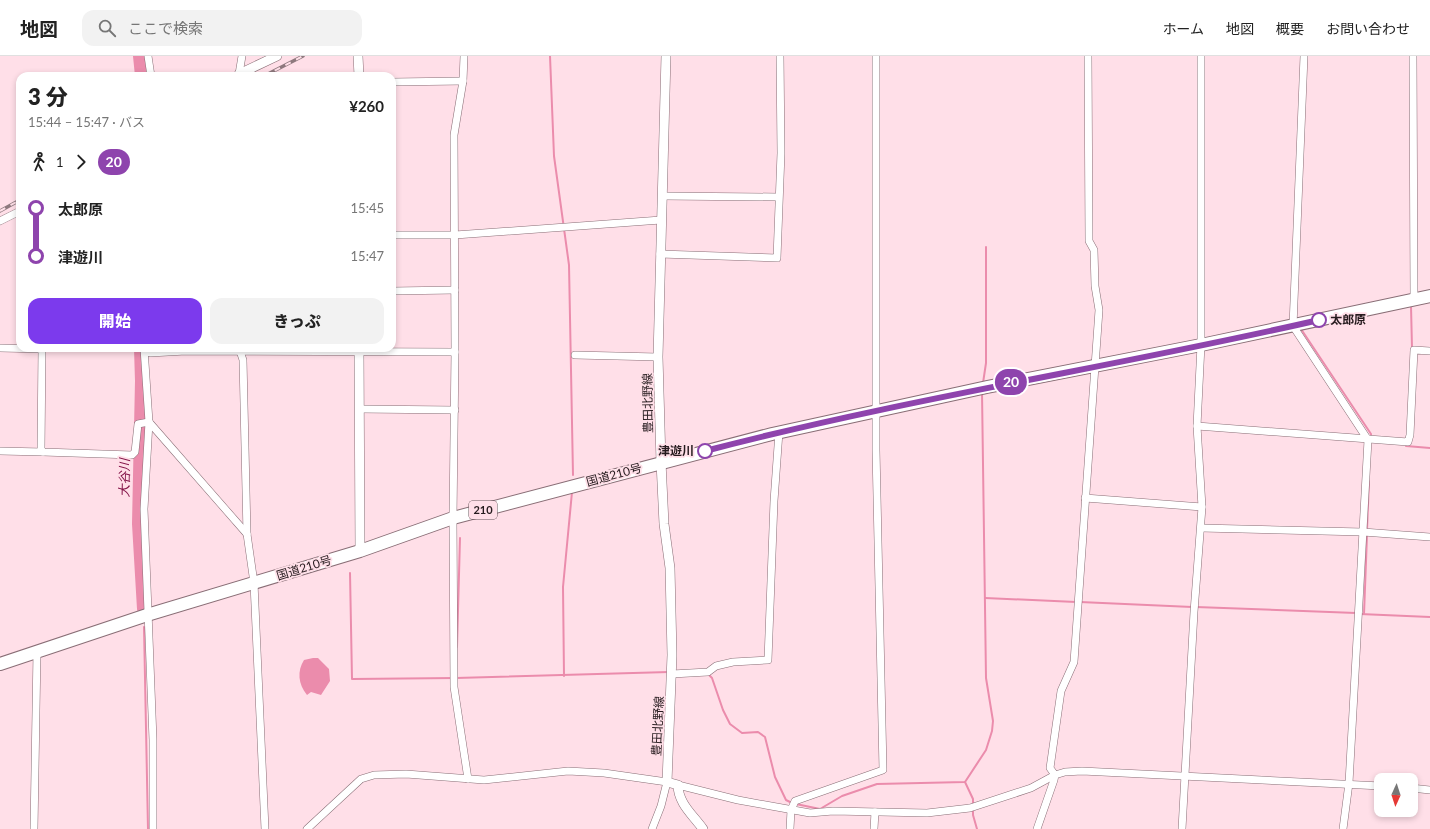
<!DOCTYPE html>
<html lang="ja">
<head>
<meta charset="utf-8">
<style>
	:root { --surface:#fff; --page:#f2f2f2; --text:#222; --muted:#767676; --line:#e0e0e0; --accent:#7c3aed }
	body { margin:0; font-family:Lato,"Noto Sans JP",sans-serif; background:var(--page); color:var(--text); height:100vh; display:flex; flex-direction:column; font-size:15px; white-space:nowrap }
	* { box-sizing:border-box; margin:0 }
	p { font-size:13px; color:var(--muted) }
	.icon { flex:none; width:22px; height:22px; fill:none; stroke:currentColor; stroke-width:2; stroke-linecap:round; stroke-linejoin:round }
	.map { position:relative; flex:1; overflow:hidden }
	.details { position:absolute; left:16px; top:16px; width:380px; height:280px; display:flex; flex-direction:column; background:var(--surface); border-radius:12px; box-shadow:0 2px 6px #0003 }
	.details>* { flex:none }
	.badge { padding:0 8px; border-radius:13px; font-size:14px; line-height:26px }
	.needle { width:26px; rotate:183deg }
	.tools { position:absolute; left:1374px; top:717px; display:grid; gap:8px }
	.tools a { display:grid; place-items:center; width:44px; height:44px; border-radius:8px; background:var(--surface); box-shadow:0 2px 6px #0003; font-size:20px }
	.map>.badge { position:absolute; translate:-50% -50%; box-shadow:0 0 0 2px #fff }
	.legs { display:flex; align-items:center; gap:6px; height:44px; padding:0 12px; font-size:13px }
	.legs p { margin-inline-start:auto }
	.summary { display:flex; align-items:center; justify-content:space-between; height:68px; padding:0 12px }
	h1 { font-size:22px; font-weight:800; line-height:30px }
	.cta { display:flex; gap:8px; margin-top:auto; padding:8px 12px }
	.cta a { flex:1; height:46px; border-radius:12px; background:var(--accent); color:#fff; font-size:16px; font-weight:800; line-height:46px; text-align:center }
	.cta a+a { background:var(--page); color:var(--text) }
	ul { padding:0 12px; list-style:none }
	li { display:flex; align-items:center; gap:14px; height:48px; font-size:15px }
	li i { display:grid; place-items:center; width:6px; height:100%; margin:0 5px; background:currentColor }
	li i::after { content:''; width:10px; height:10px; margin:-5px; border:3px solid; border-radius:50%; background:var(--surface) }
	li p { margin-inline-start:auto }
	li:first-child i { background:linear-gradient(#0000 50%,currentColor 0) }
	li:last-child i { background:linear-gradient(currentColor 50%,#0000 0) }
	header { display:flex; align-items:center; gap:24px; box-sizing:border-box; height:56px; padding:0 20px; background:var(--surface); border-bottom:1px solid var(--line) }
	header strong { font-size:19px }
	nav { display:flex; gap:22px; margin-inline-start:auto; font-size:14px }
	.search { width:280px; height:36px; background:var(--page); display:flex; align-items:center; gap:10px; box-sizing:border-box; padding:0 14px; border-radius:12px; color:var(--muted); font-size:15px }
	.map>svg:first-child { display:block }
	.water { fill:#eb8cac }
	.lines { fill:none; stroke-linecap:round; stroke-linejoin:round }
	.stream { stroke:#eb8cac; stroke-width:2 }
	.river { stroke:#eb8cac; stroke-width:12 }
	.street-casing { stroke:#896e76; stroke-width:8 }
	.secondary-casing { stroke:#896e76; stroke-width:10 }
	.highway-casing { stroke:#896e76; stroke-width:14 }
	.street { stroke:#fff; stroke-width:7 }
	.secondary { stroke:#fff; stroke-width:9 }
	.highway { stroke:#fff; stroke-width:12 }
	.rail-casing { stroke:#8e797e; stroke-width:3.5 }
	.rail { stroke:#ffdfe8; stroke-width:2; stroke-dasharray:6; stroke-linecap:butt }
	.line-1-casing { stroke:#fff; stroke-width:9 }
	.line-1 { stroke:#8e44ad; stroke-width:6 }
	.stop-1-dot { fill:#fff; stroke:#8e44ad; stroke-width:2 }
	.labels { text-anchor:middle; stroke-width:3.5; stroke-linejoin:round; paint-order:stroke }
	.shield { fill:#ffdfe8; stroke:#67565b; stroke-width:1 }
	.shield-label { font-size:11px; font-weight:bold; fill:#261b1e }
	.stop-label { font-size:12px; font-weight:bold; fill:#261b1e; stroke:#ffdfe8; text-anchor:start }
	.street-label { font-size:12px; fill:#261b1e; stroke:#ffdfe8 }
	.water-label { font-size:13px; font-style:italic; fill:#831247; stroke:#ffdfe8 }
</style>
</head>
<body>
<header>
<strong>地図</strong>
<div class="search"><svg class="icon" aria-label="search" viewBox="0 0 24 24"><circle cx="10" cy="10" r="6"/><path d="M15 15l6 6"/></svg>ここで検索</div>
<nav><a>ホーム</a><a>地図</a><a>概要</a><a>お問い合わせ</a></nav>
</header>
<div class="map">
<svg width="1430" height="773" viewBox="0 0 1430 773">
	<rect width="100%" height="100%" fill="#ffdfe8"/>
	<!-- water -->
	<path class="water" d="M313 602H318L329 613 330 625 321 639 311 636 307 639C298 628 297 615 304 604Z"/>
	<g class="lines">
		<!-- stream -->
		<g class="stream">
			<polyline points="550,0 554,100 569,209 573,419"/>
			<polyline points="1411,250 1412,292"/>
			<polyline points="1301,273 1371,378 1371,382"/>
			<polyline points="983,327 986,307 986,191"/>
			<polyline points="1406,389 1406,390 1430,392"/>
			<polyline points="1367,474 1369,425"/>
			<polyline points="350,517 352,623 456,622 669,616"/>
			<polyline points="985,542 1076,546"/>
			<polyline points="1080,546 1192,551"/>
			<polyline points="1196,551 1356,557"/>
			<polyline points="1360,558 1430,561"/>
			<polyline points="1364,558 1367,479"/>
			<polyline points="144,571 148,773"/>
			<polyline points="457,591 460,482"/>
			<polyline points="708,618 712,622 723,654 730,668 742,677 758,676 765,681 775,721 786,744 792,747"/>
			<polyline points="564,620 563,531 572,436"/>
			<polyline points="965,726 973,743 973,749"/>
			<polyline points="796,748 820,753 842,740 877,728 965,726 986,694 992,675 993,665 986,622 982,336"/>
			<polyline points="973,753 973,759 977,773"/>
		</g>
		<!-- river -->
		<g class="river">
			<polyline points="139,0 141,20"/>
			<polyline points="140,292 141,325 138,468 143,553"/>
		</g>
		<defs>
			<g id="street">
				<polyline points="148,0 151,20"/>
				<polyline points="464,0 463,25 454,79 455,296 453,462 454,631 468,723"/>
				<polyline points="1304,0 1293,270 1368,384 1349,727 1343,773"/>
				<polyline points="1413,0 1414,243"/>
				<polyline points="239,18 242,0"/>
				<polyline points="392,26 463,25"/>
				<polyline points="663,140 778,141"/>
				<polyline points="0,165 20,155"/>
				<polyline points="392,179 455,179 661,164"/>
				<polyline points="660,198 777,202 781,97 780,0"/>
				<polyline points="392,235 455,234"/>
				<polyline points="0,292 42,293 41,393 43,396 132,399 135,396 138,368 149,366"/>
				<polyline points="144,292 149,366 144,453 153,684 153,773"/>
				<polyline points="147,292 150,297 186,295 455,296"/>
				<polyline points="239,292 243,304 247,478 254,527 265,773"/>
				<polyline points="575,299 658,301"/>
				<polyline points="359,353 455,354"/>
				<polyline points="149,366 247,478"/>
				<polyline points="1197,370 1408,386 1410,379 1414,294 1430,295"/>
				<polyline points="0,395 43,396"/>
				<polyline points="1085,442 1202,451"/>
				<polyline points="1201,472 1363,476 1430,481"/>
				<polyline points="672,618 708,616 716,610 733,606 768,604 774,445 779,376"/>
				<polyline points="678,729 738,744 810,757 833,755 927,757 970,752 1031,732 1055,719 1065,716 1082,715 1381,730"/>
				<polyline points="1411,732 1430,734"/>
				<polyline points="34,773 37,596"/>
				<polyline points="307,773 361,723 374,719 406,718 484,724 568,715 604,717 667,726 661,750 652,773"/>
				<polyline points="790,773 791,754 795,745 883,714 876,394 876,0"/>
				<polyline points="874,773 875,756"/>
				<polyline points="1037,773 1054,724 1055,719 1050,712 1061,635 1074,606 1099,254 1095,230 1094,194 1089,185 1088,0"/>
				<polyline points="1182,773 1194,556 1202,451 1197,370 1201,289 1201,0"/>
			</g>
			<g id="secondary">
				<polyline points="358,0 359,20"/>
				<path d="M666 0 658 301 661 406 664 468 670 512 672 599 667 726 678 729C678 747 693 759 703 773"/>
				<polyline points="239,18 277,0"/>
				<polyline points="359,292 360,495"/>
			</g>
			<polyline id="highway" points="0,608 147,559 360,495 453,462 772,378 987,331 1201,289 1430,240"/>
		</defs>
		<!-- street casing -->
		<use href="#street" class="street-casing"/>
		<!-- secondary casing -->
		<use href="#secondary" class="secondary-casing"/>
		<!-- highway casing -->
		<use href="#highway" class="highway-casing"/>
		<!-- street -->
		<use href="#street" class="street"/>
		<!-- secondary -->
		<use href="#secondary" class="secondary"/>
		<!-- highway -->
		<use href="#highway" class="highway"/>
		<defs>
			<g id="rail">
				<polyline points="264,20 303,0"/>
				<polyline points="0,155 20,144"/>
			</g>
		</defs>
		<!-- rail casing -->
		<use href="#rail" class="rail-casing"/>
		<!-- rail -->
		<use href="#rail" class="rail"/>
	</g>
	<g class="lines">
		<defs>
			<path id="line-1" d="M705 395C908 342 1115 311 1319 264"/>
		</defs>
		<!-- line-1 casing -->
		<use href="#line-1" class="line-1-casing"/>
		<!-- line-1 -->
		<use href="#line-1" class="line-1"/>
	</g>
	<!-- markers -->
	<g class="stop-1-dot">
		<circle cx="1319" cy="264" r="7"/>
		<circle cx="705" cy="395" r="7"/>
	</g>
	<g class="labels">
		<!-- shield labels -->
		<rect class="shield" x="469" y="445" width="28" height="18" rx="3"/>
		<g class="shield-label">
			<text x="483" y="458">210</text>
		</g>
		<!-- stop labels -->
		<g class="stop-label">
			<text x="1330" y="268">太郎原</text>
			<text x="694" y="399" text-anchor="end">津遊川</text>
		</g>
		<!-- street labels -->
		<g class="street-label">
			<text transform="translate(648 347) rotate(-91)" y="4">豊田北野線</text>
			<text transform="translate(614 419) rotate(-15)" y="4">国道210号</text>
			<text transform="translate(304 512) rotate(-17)" y="4">国道210号</text>
			<text transform="translate(658 670) rotate(-87)" y="4">豊田北野線</text>
		</g>
		<!-- water labels -->
		<g class="water-label">
			<text transform="translate(124 422) rotate(-89)" y="5">大谷川</text>
		</g>
	</g>
</svg>
<div class="tools">
<a><svg class="needle" viewBox="-14 -14 28 28"><path d="M0-13l5 13h-10z" fill="#e53935"/><path d="M0 13l5-13h-10z" fill="#767676"/></svg></a>
</div>
<b class="badge" style="left:1011px;top:326px;background:#8e44ad;color:#fff">20</b>
<section class="details">
<div class="summary"><div><h1>3 分</h1><p>15:44 – 15:47 · バス</p></div><b>¥260</b></div>
<div class="legs"><svg class="icon" aria-label="walk" viewBox="0 0 24 24"><circle cx="13" cy="4" r="2"/><path d="M13 8l-2 6 4 7M11 14l-3 7M7 12l3-4h3l4 4"/></svg>1<svg class="icon" aria-label="forward" viewBox="0 0 24 24"><path d="M9 5l7 7-7 7"/></svg><b class="badge" style="background:#8e44ad;color:#fff">20</b></div>
<ul>
<li><i style="color:#8e44ad"></i><b>太郎原</b><p>15:45</p></li>
<li><i style="color:#8e44ad"></i><b>津遊川</b><p>15:47</p></li>
</ul>
<div class="cta"><a>開始</a><a>きっぷ</a></div>
</section>
</div>
</body>
</html>
